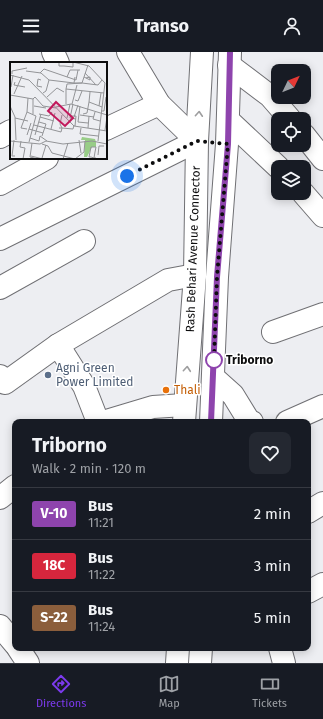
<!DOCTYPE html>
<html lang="en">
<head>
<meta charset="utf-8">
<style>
	:root { --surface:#171b24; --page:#242831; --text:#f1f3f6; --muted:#9ea1a6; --line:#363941; --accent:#7c3aed }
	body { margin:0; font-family:"Fira Sans",sans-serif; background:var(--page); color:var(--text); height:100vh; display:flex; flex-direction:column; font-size:15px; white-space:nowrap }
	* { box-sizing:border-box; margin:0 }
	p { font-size:13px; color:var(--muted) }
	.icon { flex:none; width:22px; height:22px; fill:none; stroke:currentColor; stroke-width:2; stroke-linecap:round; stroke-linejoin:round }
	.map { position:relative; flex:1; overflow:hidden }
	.panel { position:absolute; left:12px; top:367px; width:299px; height:232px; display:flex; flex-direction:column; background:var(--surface); border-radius:8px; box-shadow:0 2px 10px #0003 }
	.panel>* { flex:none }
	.badge { padding:0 8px; border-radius:3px; font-size:14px; line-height:26px }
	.needle { width:26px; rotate:47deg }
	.controls { position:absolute; left:271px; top:12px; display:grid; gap:8px }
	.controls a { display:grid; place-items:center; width:40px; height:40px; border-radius:8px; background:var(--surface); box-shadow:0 2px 10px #0003; font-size:20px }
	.you { position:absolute; width:20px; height:20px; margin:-10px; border:3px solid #fff; border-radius:50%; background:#1a73e8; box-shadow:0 0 0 6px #1a73e833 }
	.map>.badge { position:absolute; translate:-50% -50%; box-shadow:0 0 0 2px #fff }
	.round { display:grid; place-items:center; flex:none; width:42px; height:42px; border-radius:8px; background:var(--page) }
	.overview { display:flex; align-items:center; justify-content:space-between; height:68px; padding:0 20px }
	h1 { font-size:19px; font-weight:700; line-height:30px }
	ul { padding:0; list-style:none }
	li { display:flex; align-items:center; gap:12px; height:52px; padding:0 20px; border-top:1px solid var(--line) }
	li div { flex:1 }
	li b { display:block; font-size:15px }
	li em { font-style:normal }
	li .badge { min-width:44px; font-weight:700; text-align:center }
	header { display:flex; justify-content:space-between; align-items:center; height:52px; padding:0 20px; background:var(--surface); font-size:18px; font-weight:700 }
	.tab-bar { display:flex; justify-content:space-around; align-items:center; height:56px; border-top:1px solid var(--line); background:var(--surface); font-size:11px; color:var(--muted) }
	.tab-bar a { display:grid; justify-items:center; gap:2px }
	.tab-bar .current { color:var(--accent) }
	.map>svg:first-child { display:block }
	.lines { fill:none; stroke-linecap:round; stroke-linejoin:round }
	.minor-casing { stroke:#707074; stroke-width:24 }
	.major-casing { stroke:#707074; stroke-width:24 }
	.minor { stroke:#fff; stroke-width:22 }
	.major { stroke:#fff; stroke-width:22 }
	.oneway { stroke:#9e9e9f }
	.line-casing { stroke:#fff; stroke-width:9 }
	.line { stroke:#8e44ad; stroke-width:6 }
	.walk { stroke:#0d0d0e; stroke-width:4; stroke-dasharray:0 7.2 }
	.stop-dot { fill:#fff; stroke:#8e44ad; stroke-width:2 }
	.service-dot { fill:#5c6f8a; stroke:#fff; stroke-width:1.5 }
	.food-dot { fill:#e8710a; stroke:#fff; stroke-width:1.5 }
	.labels { text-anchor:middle; stroke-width:3; stroke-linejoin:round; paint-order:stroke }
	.street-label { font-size:12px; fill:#0d0d0e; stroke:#fff }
	.stop-label { font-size:12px; font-weight:bold; fill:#0d0d0e; stroke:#fff; text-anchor:start }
	.service-label { font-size:12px; fill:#4e5e75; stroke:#fff; text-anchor:start }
	.food-label { font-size:12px; fill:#c56008; stroke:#fff; text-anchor:start }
	.inset-road { fill:none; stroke:#939497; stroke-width:1 }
	.view { fill:#c2185b; fill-opacity:0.15; stroke:#c2185b; stroke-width:2 }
	.inset-edge { fill:none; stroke:#0d0d0e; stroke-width:2 }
</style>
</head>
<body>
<header><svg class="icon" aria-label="menu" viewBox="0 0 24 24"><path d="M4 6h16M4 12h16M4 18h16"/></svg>Transo<svg class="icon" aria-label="person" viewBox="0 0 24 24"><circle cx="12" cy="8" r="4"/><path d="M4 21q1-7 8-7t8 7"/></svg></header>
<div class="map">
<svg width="323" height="611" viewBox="0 0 323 611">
	<rect width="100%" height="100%" fill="#edeef2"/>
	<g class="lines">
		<defs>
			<g id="minor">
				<polyline points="53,0 58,11"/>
				<polyline points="128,0 159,52 197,89"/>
				<polyline points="229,13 270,44 290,67"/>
				<polyline points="228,68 278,115"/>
				<polyline points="106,77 159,52"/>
				<polyline points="304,83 323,107"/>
				<polyline points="0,85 11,79"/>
				<polyline points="0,132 47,106"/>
				<polyline points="303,141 323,164"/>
				<polyline points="0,187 197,89"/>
				<polyline points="0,236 84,189"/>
				<polyline points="273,280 323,262"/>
				<polyline points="58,293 84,334 98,370"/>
				<polyline points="0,324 5,331 58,293 168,228 195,223"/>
				<polyline points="214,326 233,343 249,369 252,370"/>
				<polyline points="103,370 153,355 184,353"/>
				<polyline points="287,370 323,354"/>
				<polyline points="0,446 15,434"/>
				<polyline points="308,460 323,451"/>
				<polyline points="308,540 323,532"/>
				<polyline points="0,574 15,592"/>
				<polyline points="18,596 28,611"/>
				<polyline points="280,596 284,611"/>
			</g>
			<g id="major">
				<polyline points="184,370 195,223 197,89 202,0"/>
				<polyline points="211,370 217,225 227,92 230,0"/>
				<polyline points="177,611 178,596"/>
				<polyline points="200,611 201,596"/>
			</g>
		</defs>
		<!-- minor casing -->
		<use href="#minor" class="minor-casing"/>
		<!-- major casing -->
		<use href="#major" class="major-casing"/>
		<!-- minor -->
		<use href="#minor" class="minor"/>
		<!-- major -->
		<use href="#major" class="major"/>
	</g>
	<!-- one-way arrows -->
	<defs><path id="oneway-chevron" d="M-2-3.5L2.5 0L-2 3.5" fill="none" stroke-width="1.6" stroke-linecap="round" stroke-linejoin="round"/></defs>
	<g class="oneway">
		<use href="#oneway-chevron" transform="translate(199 62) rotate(-86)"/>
		<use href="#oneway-chevron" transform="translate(187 317) rotate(-85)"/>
	</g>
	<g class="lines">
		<defs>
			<polyline id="line" points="211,370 217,225 228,92 230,0"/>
		</defs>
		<!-- line casing -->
		<use href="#line" class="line-casing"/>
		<!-- line -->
		<use href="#line" class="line"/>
		<!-- walk -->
		<polyline class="walk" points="127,124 197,89 228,92 217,225 214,308"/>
	</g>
	<!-- markers -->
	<circle class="stop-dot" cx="214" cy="308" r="8"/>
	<circle class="service-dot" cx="48" cy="323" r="4"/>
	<circle class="food-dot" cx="166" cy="338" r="4"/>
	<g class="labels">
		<!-- street labels -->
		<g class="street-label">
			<text transform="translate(193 197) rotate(-88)" y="4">Rash Behari Avenue Connector</text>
		</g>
		<!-- stop labels -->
		<g class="stop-label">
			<text x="226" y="312">Triborno</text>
		</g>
		<!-- service labels -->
		<g class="service-label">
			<text x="56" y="320">Agni Green<tspan x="56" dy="14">Power Limited</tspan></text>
		</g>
		<!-- food labels -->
		<g class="food-label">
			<text x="174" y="342">Thali</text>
		</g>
	</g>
	<!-- overview -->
	<g transform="translate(10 10)">
		<rect width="97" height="97" fill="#edeef2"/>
		<path d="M72 75 85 77 86 80V85H82L77 95H74L75 78H71Z" fill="#98cd87"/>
		<path class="inset-road" d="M49 0V4H54L63 5V1M63 0 79 4 95 21 88 79M16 9 31 11 39 18 64 21 65 15M30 11 34 7 66 18 68 8M75 11 86 23M2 12V9L17 6M0 13 19 18 64 64 97 69M57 15 60 8H70M74 15 80 18V15L76 16M31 18 28 17 27 24 32 25M5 20 4 23 15 25M64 21H72L78 3M72 21 88 23 92 18M0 24V42M1 25 3 13M56 27 57 22 72 21M80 30 79 40 92 45M33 31 36 29 39 18M4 32 12 14M0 33 23 37 25 35 33 44 46 46M37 35 47 26 54 30M65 38 68 39 72 29M56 42V27L94 31M62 42 67 23M63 42 60 56 66 57M0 44 5 55 6 78M24 44 36 46M70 44 68 60 78 61M89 44 91 31M46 45 61 42 97 53M91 49H94L96 35M17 50 18 36M85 50 83 57 90 59M23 52V37M29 52 39 54 42 50M73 52 77 51 79 40M70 53 84 55M61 54H66L65 64M30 55 44 59M64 55 68 43M5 56 18 59M57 56 60 42M29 60 36 62 32 74M24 63 51 70 52 66 63 67 64 63M49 66H52L50 62 52 53M71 66 70 72 88 74M78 66 79 54M17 67 11 66 17 50 26 54 19 80M19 67 33 71M41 67 45 51M95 68 97 55M17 73 21 61M25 73 31 52M20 76 29 79 30 74 37 79M4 78 2 94H5M69 78 71 91M0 79 30 82 36 79 53 82 82 79 97 82M11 79 10 85 15 86 13 97M22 81 20 95 28 97M32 82 38 84 42 91 65 97 74 90 75 79M88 93 89 84H94M21 94 33 97M32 96 36 83M53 97 58 81M84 97V96L85 90 86 85H81L79 95H81L84 96H86"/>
		<path class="view" d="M46 40 63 56 55 64 38 49Z"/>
		<rect width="97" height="97" class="inset-edge"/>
	</g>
</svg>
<div class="controls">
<a><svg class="needle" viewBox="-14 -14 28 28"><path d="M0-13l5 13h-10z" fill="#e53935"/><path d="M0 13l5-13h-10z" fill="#9ea1a6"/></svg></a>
<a><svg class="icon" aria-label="locate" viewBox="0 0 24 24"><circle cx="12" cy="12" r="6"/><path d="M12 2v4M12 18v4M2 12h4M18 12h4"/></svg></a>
<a><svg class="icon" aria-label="layers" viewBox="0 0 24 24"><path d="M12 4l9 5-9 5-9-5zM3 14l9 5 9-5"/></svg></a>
</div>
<div class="you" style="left:127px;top:124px"></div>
<section class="panel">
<div class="overview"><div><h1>Triborno</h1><p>Walk · 2 min · 120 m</p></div><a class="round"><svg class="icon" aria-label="heart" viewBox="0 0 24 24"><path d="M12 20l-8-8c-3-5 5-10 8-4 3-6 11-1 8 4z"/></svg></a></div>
<ul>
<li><span class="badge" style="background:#8e44ad;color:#fff">V-10</span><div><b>Bus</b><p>11:21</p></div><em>2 min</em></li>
<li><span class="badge" style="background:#d7263d;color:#fff">18C</span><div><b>Bus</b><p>11:22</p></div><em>3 min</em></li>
<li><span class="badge" style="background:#8b5e3c;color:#fff">S-22</span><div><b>Bus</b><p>11:24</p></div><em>5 min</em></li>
</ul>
</section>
</div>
<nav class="tab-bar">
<a class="current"><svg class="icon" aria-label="directions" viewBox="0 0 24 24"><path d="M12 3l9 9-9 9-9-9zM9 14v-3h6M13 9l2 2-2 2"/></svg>Directions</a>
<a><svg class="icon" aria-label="map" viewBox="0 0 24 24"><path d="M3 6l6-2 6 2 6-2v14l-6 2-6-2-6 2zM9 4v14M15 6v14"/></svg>Map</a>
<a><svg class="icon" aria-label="tickets" viewBox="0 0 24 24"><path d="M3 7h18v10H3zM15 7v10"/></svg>Tickets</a>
</nav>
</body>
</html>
